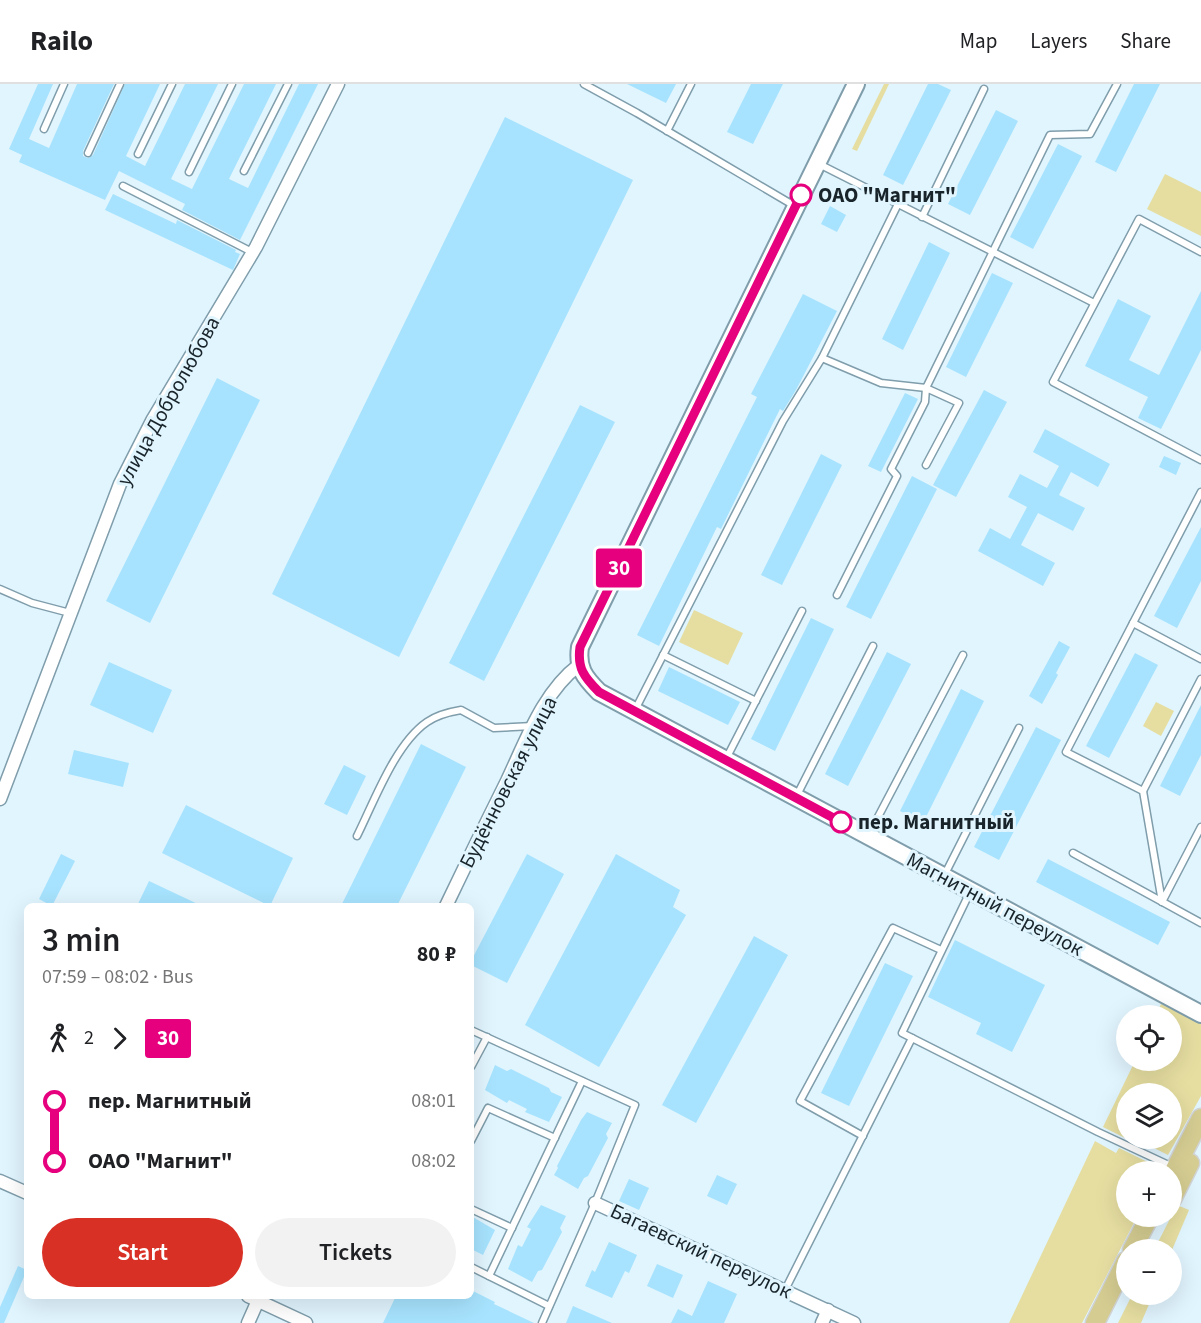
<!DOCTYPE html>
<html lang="en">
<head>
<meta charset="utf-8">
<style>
	:root { --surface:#fff; --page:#f2f2f2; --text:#202124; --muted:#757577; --line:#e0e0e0; --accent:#d93025 }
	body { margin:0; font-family:"Source Sans 3",sans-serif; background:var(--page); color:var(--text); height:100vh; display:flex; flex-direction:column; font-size:22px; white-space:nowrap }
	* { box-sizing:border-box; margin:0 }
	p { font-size:20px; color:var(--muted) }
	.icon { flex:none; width:33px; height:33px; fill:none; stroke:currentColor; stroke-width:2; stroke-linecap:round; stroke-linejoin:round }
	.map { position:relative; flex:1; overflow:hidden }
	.drawer { position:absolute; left:24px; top:819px; width:450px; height:396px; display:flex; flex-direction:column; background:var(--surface); border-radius:9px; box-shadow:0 6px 24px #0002 }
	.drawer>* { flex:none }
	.badge { padding:0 12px; border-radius:4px; font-size:21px; line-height:39px }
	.controls { position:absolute; left:1116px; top:921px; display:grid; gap:12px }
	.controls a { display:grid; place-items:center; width:66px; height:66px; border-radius:50%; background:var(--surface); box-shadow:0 6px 24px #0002; font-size:30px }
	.map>.badge { position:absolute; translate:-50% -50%; box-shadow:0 0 0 3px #fff }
	.legs { display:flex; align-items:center; gap:9px; height:66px; padding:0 18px; font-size:20px }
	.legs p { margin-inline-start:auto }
	.headline { display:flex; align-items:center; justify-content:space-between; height:102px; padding:0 18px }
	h1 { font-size:33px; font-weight:600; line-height:45px }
	.action { display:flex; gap:12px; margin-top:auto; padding:12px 18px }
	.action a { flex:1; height:69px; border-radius:36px; background:var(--accent); color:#fff; font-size:24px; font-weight:600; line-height:69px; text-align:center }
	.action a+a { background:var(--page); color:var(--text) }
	ul { padding:0 18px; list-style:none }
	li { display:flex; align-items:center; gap:21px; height:60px; font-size:22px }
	li i { display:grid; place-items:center; width:9px; height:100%; margin:0 8px; background:currentColor }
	li i::after { content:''; width:15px; height:15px; margin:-8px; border:4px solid; border-radius:50%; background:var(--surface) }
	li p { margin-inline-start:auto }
	li:first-child i { background:linear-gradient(#0000 50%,currentColor 0) }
	li:last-child i { background:linear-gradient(currentColor 50%,#0000 0) }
	header { display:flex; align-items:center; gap:36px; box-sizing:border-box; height:84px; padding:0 30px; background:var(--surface); border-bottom:2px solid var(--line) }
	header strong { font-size:28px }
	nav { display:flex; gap:33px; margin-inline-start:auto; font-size:21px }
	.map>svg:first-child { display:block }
	.green { fill:#e6dea1 }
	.building { fill:#a7e3fe }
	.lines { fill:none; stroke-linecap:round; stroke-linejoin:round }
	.service-casing { stroke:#7f9dab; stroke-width:9 }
	.minor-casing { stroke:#7f9dab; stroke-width:15 }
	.secondary-casing { stroke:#7f9dab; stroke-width:20 }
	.primary-casing { stroke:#d1d3d4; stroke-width:21 }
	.service { stroke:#fff; stroke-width:6 }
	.minor { stroke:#fff; stroke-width:12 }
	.secondary { stroke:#fff; stroke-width:16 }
	.primary { stroke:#d4cc91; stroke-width:18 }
	.line-1-casing { stroke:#fff; stroke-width:14 }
	.line-1 { stroke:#e6007e; stroke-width:9 }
	.stop-1-dot { fill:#fff; stroke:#e6007e; stroke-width:3 }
	.labels { text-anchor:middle; stroke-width:6; stroke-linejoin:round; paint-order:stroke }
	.stop-label { font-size:21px; font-weight:bold; fill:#18242a; stroke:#e1f5fe; text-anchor:start }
	.street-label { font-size:21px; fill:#18242a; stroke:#e1f5fe }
</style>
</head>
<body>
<header>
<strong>Railo</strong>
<nav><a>Map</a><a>Layers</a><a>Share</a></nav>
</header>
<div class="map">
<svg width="1201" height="1239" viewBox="0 0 1201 1239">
	<rect width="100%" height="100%" fill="#e1f5fe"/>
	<!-- green -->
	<g class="green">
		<polygon points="884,0 889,0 857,67 852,65"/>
		<polygon points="1165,90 1201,108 1201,152 1147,125"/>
		<polygon points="694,526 743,549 728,581 679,558"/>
		<polygon points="1156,618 1174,627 1161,652 1143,642"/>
		<polygon points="1161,920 1201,939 1201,1012 1168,1071 1136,1055 1172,1054 1172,1010 1126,1010 1126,1050 1125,1054 1103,1043 1135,977 1172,976 1172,932 1156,931"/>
		<polygon points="1095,1057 1116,1069 1119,1064 1162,1085 1161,1087 1126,1088 1126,1132 1137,1133 1082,1239 1009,1239"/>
		<polygon points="1177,1121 1189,1126 1172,1166 1154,1166"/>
		<polygon points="1132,1211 1153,1211 1141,1239 1118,1239"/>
	</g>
	<!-- building -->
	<g class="building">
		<polygon points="38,0 53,0 29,55 49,64 77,0 114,0 83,67 83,72 88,74 93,71 125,0 160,0 126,72 145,82 185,0 218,0 171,95 192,105 244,0 276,0 229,95 248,104 299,0 318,0 240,156 182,126 185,120 119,87 105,116 19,78 22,71 9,65"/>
		<polygon points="627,0 676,0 666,19"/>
		<polygon points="751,0 783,0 753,60 727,48"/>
		<polygon points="928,0 938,0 951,6 903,101 883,91"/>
		<polygon points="1134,0 1160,0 1116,88 1095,78"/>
		<polygon points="996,26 1018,37 970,131 948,120"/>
		<polygon points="505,33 633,96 399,573 272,510"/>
		<polygon points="1058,60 1082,72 1033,165 1010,153"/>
		<polygon points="113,110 176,140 177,136 236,166 235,168 240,170 233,186 105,126"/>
		<polygon points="830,122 846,131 837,148 821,140"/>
		<polygon points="929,158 950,169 903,266 882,255"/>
		<polygon points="992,189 1013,199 966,293 946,283"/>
		<polygon points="1201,207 1201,266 1161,345 1138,334 1148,313 1085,282 1118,215 1151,232 1129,276 1159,291"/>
		<polygon points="803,210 837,227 796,306 783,327 780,325 721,445 717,443 659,562 637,551 757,313 751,310"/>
		<polygon points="217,294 260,316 150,539 106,517"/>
		<polygon points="984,306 1007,318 956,413 933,401"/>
		<polygon points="905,309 918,315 881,388 868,382"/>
		<polygon points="580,321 615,338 484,597 449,579"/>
		<polygon points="1045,345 1110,380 1098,403 1071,388 1059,411 1085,424 1073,447 1038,429 1021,461 1055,479 1043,502 978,467 990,444 1010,455 1027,423 1008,413 1020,390 1047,404 1059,382 1033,368"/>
		<polygon points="821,370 842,381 782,501 761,491"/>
		<polygon points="1164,372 1181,379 1176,391 1159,383"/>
		<polygon points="912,392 937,405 871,535 846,523"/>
		<polygon points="1201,443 1201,497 1177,544 1154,532"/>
		<polygon points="811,534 834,545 775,667 751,655"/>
		<polygon points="1059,557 1070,563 1056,589 1058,591 1042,620 1029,612"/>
		<polygon points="887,568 911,580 848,702 825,690"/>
		<polygon points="1135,569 1158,581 1109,674 1086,662"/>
		<polygon points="109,578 172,606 153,649 90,621"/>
		<polygon points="669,583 740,618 728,641 658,607"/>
		<polygon points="961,605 984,617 923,739 900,727"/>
		<polygon points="1201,621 1201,671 1180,712 1160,702"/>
		<polygon points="1036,643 1061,656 999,776 974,763"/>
		<polygon points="421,660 466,683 397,822 341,822"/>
		<polygon points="74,666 129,679 123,703 68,690"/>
		<polygon points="344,681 366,692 347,731 324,720"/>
		<polygon points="186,721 293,774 270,822 162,769"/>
		<polygon points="61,770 75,777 52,822 39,815"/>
		<polygon points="527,770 564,790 507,899 471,881 471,877"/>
		<polygon points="616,770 680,806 673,823 686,831 599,983 525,941"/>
		<polygon points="1048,775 1170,838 1158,861 1036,798"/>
		<polygon points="149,797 202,822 137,822"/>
		<polygon points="754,852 788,871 696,1039 662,1021"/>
		<polygon points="955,856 1045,901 1012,968 976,950 981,939 928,913"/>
		<polygon points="885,879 913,892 849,1022 821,1009"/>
		<polygon points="495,981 507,987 511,985 549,1004 551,1008 562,1013 549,1038 525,1028 527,1025 509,1016 507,1019 485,1006"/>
		<polygon points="587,1028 612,1039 606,1050 608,1054 588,1092 584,1094 578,1105 554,1091 558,1084 557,1082 581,1036"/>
		<polygon points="717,1091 737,1100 727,1121 707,1112"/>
		<polygon points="629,1095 649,1104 639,1126 619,1117"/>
		<polygon points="541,1121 566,1132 560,1144 562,1148 542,1186 538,1187 532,1198 508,1185 518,1161 522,1163 531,1145 527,1143"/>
		<polygon points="471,1132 495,1146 483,1171 471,1165"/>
		<polygon points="609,1158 637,1171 629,1189 625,1187 612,1214 585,1202 592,1186 595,1188"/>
		<polygon points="657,1180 683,1191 673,1214 647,1202"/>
		<polygon points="18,1182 27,1186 4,1239 0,1239 0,1223"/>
		<polygon points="708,1197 737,1210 724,1239 671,1239 678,1225 692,1232"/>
		<polygon points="471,1206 495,1218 494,1220 534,1239 383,1239 396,1212 471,1212"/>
		<polygon points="573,1222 612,1239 566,1239"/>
	</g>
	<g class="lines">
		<defs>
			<g id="service">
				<polyline points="584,0 637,29 793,121"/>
				<polyline points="44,45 64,0"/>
				<polyline points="667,47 691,0"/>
				<polyline points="88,69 120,0"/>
				<polyline points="138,70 172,0"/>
				<polyline points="819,80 1094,219"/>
				<polyline points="244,87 288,0"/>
				<polyline points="189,88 232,0"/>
				<polyline points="123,102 252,168"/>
				<polyline points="898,120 822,274 881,299 926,304 1050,51 1090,50 1117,0"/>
				<polyline points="922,133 984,5"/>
				<polyline points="1201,168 1139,135 1053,298 1201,376"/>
				<polyline points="1201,408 1066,668 1143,707 1162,818 1201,743"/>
				<polyline points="0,505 32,519 70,529"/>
				<polyline points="837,511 897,392 891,385 925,318 926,304 959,319 926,381"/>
				<polyline points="1133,539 1201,575"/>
				<polyline points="663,571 756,617"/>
				<polyline points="635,626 783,337 822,274"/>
				<polyline points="726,675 802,527"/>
				<polyline points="1143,707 1201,595"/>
				<polyline points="796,713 873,562"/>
				<path d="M357 752C374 718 395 660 427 638 437 631 449 628 461 626L494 644 533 642"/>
				<polyline points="868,752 963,571"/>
				<polyline points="1073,769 1201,839"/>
				<polyline points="945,790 1019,644"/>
				<polyline points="471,946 635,1021 595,1119 542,1239"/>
				<polyline points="912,954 902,949 970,808"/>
				<polyline points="471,983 487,953"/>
				<polyline points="863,1052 800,1017 893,844 941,866"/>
				<polyline points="471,1057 488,1024 555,1054"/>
				<polyline points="471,1125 512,1144"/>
				<polyline points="471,1183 489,1192"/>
				<polyline points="785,1206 912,954 1098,1048 1175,1084"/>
				<polyline points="549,1222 489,1192 582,997"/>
			</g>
			<g id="minor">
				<polyline points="0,715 120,400 153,335 256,163 338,0"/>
				<path d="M446 822C466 780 486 739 507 697 526 657 543 608 579 581"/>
				<polyline points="0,1097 27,1109"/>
				<polyline points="595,1119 854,1239"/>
				<polyline points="248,1212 306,1239"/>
				<polyline points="248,1239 260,1212"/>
				<polyline points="822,1239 828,1226"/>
			</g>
			<path id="secondary" d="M856 0 580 563C577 584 584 593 599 608L1201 930"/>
			<g id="primary">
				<polyline points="1172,1091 1201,1034"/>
				<polyline points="1172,1115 1190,1079"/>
				<polyline points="1132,1166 1150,1132"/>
				<polyline points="1095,1239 1126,1177"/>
			</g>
		</defs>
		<!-- service casing -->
		<use href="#service" class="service-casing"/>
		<!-- minor casing -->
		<use href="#minor" class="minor-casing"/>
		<!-- secondary casing -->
		<use href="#secondary" class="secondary-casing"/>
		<!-- primary casing -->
		<use href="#primary" class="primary-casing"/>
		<!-- service -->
		<use href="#service" class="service"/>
		<!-- minor -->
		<use href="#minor" class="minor"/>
		<!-- secondary -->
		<use href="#secondary" class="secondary"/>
		<!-- primary -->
		<use href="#primary" class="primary"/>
	</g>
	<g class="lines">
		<defs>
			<path id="line-1" d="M801 111 580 563C577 584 584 593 599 608L841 738"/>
		</defs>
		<!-- line-1 casing -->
		<use href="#line-1" class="line-1-casing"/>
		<!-- line-1 -->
		<use href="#line-1" class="line-1"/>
	</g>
	<!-- markers -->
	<g class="stop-1-dot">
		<circle cx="801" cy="111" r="10"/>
		<circle cx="841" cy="738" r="10"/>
	</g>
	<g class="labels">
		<!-- stop labels -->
		<g class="stop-label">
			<text x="818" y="118">ОАО "Магнит"</text>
			<text x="858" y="745">пер. Магнитный</text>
		</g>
		<!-- street labels -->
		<g class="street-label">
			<text transform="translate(168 317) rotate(-61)" y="7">улица Добролюбова</text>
			<text transform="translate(508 698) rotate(-63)" y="7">Будённовская улица</text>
			<text transform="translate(995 820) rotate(28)" y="7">Магнитный переулок</text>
			<text transform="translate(701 1167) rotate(25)" y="7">Багаевский переулок</text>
		</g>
	</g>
</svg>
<div class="controls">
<a><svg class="icon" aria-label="locate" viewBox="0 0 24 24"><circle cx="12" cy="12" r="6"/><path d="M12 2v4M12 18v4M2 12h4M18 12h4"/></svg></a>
<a><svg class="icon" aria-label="layers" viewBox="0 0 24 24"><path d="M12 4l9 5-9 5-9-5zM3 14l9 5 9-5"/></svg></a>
<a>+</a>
<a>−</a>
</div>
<b class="badge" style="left:619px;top:484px;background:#e6007e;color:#fff">30</b>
<section class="drawer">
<div class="headline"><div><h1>3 min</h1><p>07:59 – 08:02 · Bus</p></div><b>80 ₽</b></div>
<div class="legs"><svg class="icon" aria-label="walk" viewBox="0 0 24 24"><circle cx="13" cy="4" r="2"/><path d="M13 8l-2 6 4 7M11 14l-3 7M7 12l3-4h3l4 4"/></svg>2<svg class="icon" aria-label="forward" viewBox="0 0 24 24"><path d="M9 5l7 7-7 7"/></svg><b class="badge" style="background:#e6007e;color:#fff">30</b></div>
<ul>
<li><i style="color:#e6007e"></i><b>пер. Магнитный</b><p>08:01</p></li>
<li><i style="color:#e6007e"></i><b>ОАО &quot;Магнит&quot;</b><p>08:02</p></li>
</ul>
<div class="action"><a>Start</a><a>Tickets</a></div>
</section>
</div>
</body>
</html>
